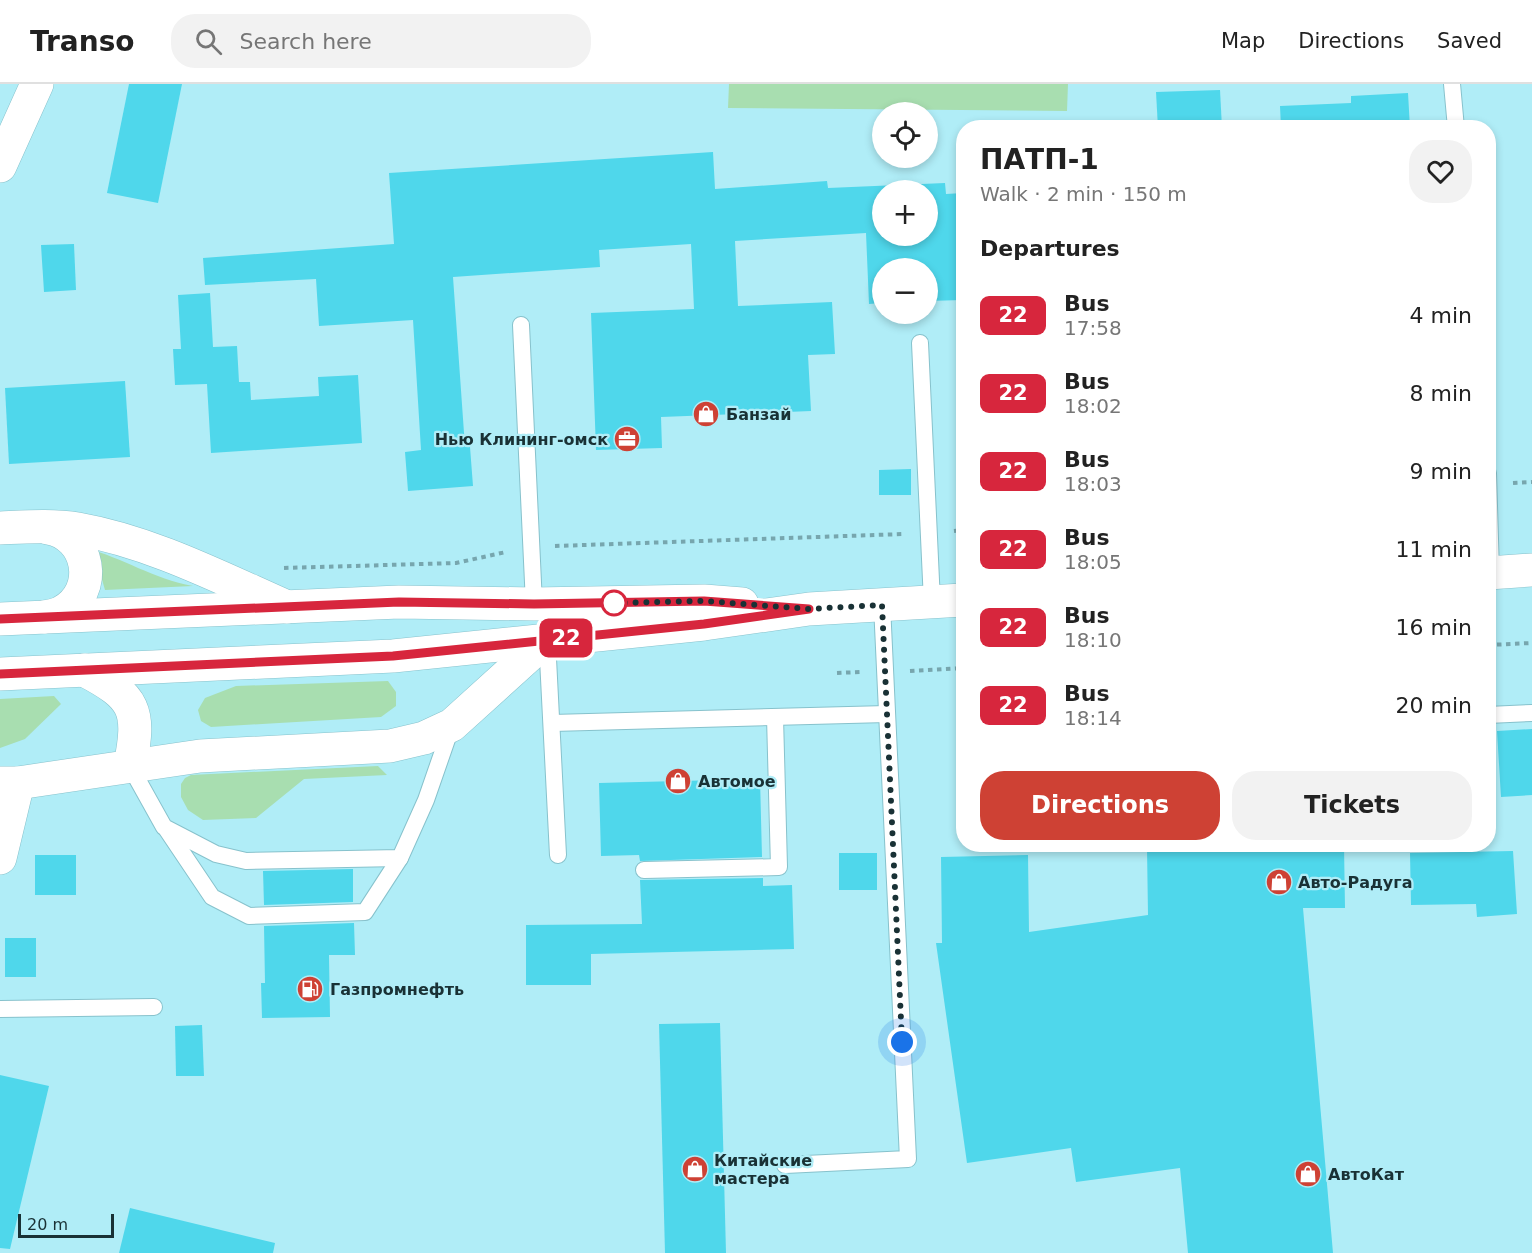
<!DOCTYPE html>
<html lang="en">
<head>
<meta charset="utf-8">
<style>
	:root { --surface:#fff; --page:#f2f2f2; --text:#222; --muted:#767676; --line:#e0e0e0; --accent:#ce4134 }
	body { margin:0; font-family:"DejaVu Sans",sans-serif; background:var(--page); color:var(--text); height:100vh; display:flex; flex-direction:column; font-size:22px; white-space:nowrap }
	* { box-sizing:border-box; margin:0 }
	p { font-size:20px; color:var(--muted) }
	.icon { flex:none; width:33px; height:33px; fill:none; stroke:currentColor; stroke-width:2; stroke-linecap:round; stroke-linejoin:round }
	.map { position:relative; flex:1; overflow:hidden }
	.sheet { position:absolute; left:956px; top:36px; width:540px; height:732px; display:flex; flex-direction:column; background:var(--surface); border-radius:24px; box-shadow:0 3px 9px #0003 }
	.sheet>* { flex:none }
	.badge { padding:0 12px; border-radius:9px; font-size:21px; line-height:39px }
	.controls { position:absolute; left:872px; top:18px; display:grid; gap:12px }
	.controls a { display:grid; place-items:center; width:66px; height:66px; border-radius:50%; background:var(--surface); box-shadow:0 3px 9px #0003; font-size:30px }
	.scale { position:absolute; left:18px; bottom:15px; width:96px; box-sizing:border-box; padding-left:6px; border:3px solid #193135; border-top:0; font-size:16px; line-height:21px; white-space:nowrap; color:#193135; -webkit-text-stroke:4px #b0edf7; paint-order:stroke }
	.you { position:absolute; width:30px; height:30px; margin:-15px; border:4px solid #fff; border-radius:50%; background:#1a73e8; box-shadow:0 0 0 9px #1a73e833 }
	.map>.badge { position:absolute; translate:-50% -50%; box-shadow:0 0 0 3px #fff }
	h2 { padding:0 24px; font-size:22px; line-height:54px }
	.round { display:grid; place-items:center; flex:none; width:63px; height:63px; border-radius:24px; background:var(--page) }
	.head { display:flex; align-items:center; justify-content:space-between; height:102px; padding:0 24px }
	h1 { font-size:28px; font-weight:700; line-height:45px }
	.button { display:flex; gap:12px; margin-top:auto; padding:12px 24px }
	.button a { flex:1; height:69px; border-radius:24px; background:var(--accent); color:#fff; font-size:24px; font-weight:700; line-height:69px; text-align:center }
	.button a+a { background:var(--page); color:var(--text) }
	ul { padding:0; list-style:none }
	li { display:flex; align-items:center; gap:18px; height:78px; padding:0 24px }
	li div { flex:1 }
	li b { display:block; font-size:22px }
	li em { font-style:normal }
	li .badge { min-width:66px; font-weight:700; text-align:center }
	header { display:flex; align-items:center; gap:36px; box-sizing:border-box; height:84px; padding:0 30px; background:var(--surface); border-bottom:2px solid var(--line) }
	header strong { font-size:28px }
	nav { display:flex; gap:33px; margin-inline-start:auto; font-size:21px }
	.search { width:420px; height:54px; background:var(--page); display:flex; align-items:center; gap:15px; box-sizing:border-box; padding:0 21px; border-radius:24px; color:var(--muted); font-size:22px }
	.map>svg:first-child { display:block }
	.grass { fill:#a8deb0 }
	.building { fill:#4fd7eb; fill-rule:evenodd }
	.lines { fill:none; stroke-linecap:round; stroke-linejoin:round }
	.service-casing { stroke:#87c2cc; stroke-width:18 }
	.minor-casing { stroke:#87c2cc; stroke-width:34 }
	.tertiary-casing { stroke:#87c2cc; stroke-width:34 }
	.primary-casing { stroke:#87c2cc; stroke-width:34 }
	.path { stroke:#77a6ae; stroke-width:4; stroke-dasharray:4.5 4.5; stroke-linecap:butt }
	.service { stroke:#fff; stroke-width:16 }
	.minor { stroke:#fff; stroke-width:33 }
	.tertiary { stroke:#fff; stroke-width:33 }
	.primary { stroke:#fff; stroke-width:33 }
	.line-casing { stroke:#fff; stroke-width:14 }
	.line { stroke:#d7263d; stroke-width:9 }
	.walk { stroke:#193135; stroke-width:6; stroke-dasharray:0 10.8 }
	.stop-dot { fill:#fff; stroke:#d7263d; stroke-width:3 }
	.labels { text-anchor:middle; stroke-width:4.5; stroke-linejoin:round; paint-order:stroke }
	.poi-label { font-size:16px; font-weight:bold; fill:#193135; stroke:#b0edf7; text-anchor:start }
</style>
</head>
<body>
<header>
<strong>Transo</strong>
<div class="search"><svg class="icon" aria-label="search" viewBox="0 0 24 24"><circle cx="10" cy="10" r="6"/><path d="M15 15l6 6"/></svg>Search here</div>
<nav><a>Map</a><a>Directions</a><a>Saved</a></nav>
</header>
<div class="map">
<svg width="1532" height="1169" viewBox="0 0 1532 1169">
	<rect width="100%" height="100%" fill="#b0edf7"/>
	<!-- grass -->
	<g class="grass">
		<polygon points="729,0 1068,0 1067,27 728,24"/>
		<path d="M85 464C124 474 153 495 193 502L105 506 101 492Z"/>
		<polygon points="388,597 396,608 396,622 381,633 211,643 201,637 198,626 205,614 236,602"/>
		<polygon points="54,612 61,620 25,655 0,664 0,615"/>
		<polygon points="378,682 387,691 304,695 256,734 203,736 188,726 181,713 181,700 185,694 191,691"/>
	</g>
	<!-- building -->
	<g class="building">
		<polygon points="129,0 182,0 158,119 107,109"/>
		<polygon points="1220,6 1222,44 1158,44 1156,8"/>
		<polygon points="1408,9 1410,44 1281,44 1280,22 1351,19 1351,12"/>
		<path d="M713 68 715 105 827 97 828 104 945 99 946 110 963 109V216L927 217V184H882V219L869 220 866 149 735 157 738 222 832 218 835 270 808 271 811 327 661 333 662 364 596 366 591 229 694 225 691 160 599 166 600 183 453 193 465 363H470L473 402 408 407 405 368 421 366 413 236 319 242 316 195 205 201 203 174 394 160 389 89ZM882 106H927V152H882Z"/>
		<polygon points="74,160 76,206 44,208 41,161"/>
		<polygon points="210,209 213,263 237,262 239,298 250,298 251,316 319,312 318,293 358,291 362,359 211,369 207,300 175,301 173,265 181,265 178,211"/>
		<polygon points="125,297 130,373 9,380 5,304"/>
		<polygon points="911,385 911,411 879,411 879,386"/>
		<polygon points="1532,645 1532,711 1501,713 1497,647"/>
		<polygon points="760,695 762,773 640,777 639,771 601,772 599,699"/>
		<polygon points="1344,761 1345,824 1303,824 1333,1169 1188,1169 1180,1084 1076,1098 1071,1064 967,1079 936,859 942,859 941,773 1028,771 1029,848 1148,831 1147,764"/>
		<polygon points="1513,767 1517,830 1477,833 1476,820 1411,821 1410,769"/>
		<rect x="839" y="769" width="38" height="37"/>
		<rect x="35" y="771" width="41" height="40"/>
		<polygon points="353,785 353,818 264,821 263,787"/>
		<polygon points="763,794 763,802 792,801 794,865 591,870 591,901 526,901 526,841 642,840 640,796"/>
		<polygon points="354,839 355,871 329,871 330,933 262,934 261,899 265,899 264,842"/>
		<rect x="5" y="854" width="31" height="39"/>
		<polygon points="720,939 726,1169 665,1169 659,940"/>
		<polygon points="202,941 204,992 176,992 175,942"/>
		<polygon points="0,991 49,1002 10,1165 0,1164"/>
		<polygon points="130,1124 275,1159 273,1169 119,1169"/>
	</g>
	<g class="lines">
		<defs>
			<g id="service">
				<polyline points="1452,0 1456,44"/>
				<polyline points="521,241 534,520"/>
				<polyline points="920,259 932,518"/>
				<polyline points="1488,389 1491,488"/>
				<polyline points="547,555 558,771"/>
				<polyline points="1488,631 1532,629"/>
				<polyline points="552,639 887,630"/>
				<polyline points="130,682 164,743 216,770 246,777 400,774 426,716 452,641"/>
				<polyline points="167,746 212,813 249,832 365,828 400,774"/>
				<polyline points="644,786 779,783 775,633"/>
				<polyline points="0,925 154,923"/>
				<polyline points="785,1081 908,1075 882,521"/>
			</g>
			<g id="minor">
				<polyline points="0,82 37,0"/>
				<polyline points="0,774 18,699"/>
			</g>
			<g id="tertiary">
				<path d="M0 444C25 443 53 441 78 445 151 458 219 493 287 523"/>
				<path d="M44 533C50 532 57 531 62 528 100 507 90 451 48 444"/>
				<path d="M84 586C136 613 141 626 130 682"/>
				<polyline points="0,699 18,699 200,672 390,662 424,654 452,641 547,555"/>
			</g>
			<g id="primary">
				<polyline points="1488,489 1532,486"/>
				<polyline points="0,535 399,518 534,520 704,517 742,520"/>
				<polyline points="0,590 393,572 704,540 809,525 963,516"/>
			</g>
		</defs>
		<!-- service casing -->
		<use href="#service" class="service-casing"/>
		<!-- minor casing -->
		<use href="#minor" class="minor-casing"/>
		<!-- tertiary casing -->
		<use href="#tertiary" class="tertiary-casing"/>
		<!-- primary casing -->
		<use href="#primary" class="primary-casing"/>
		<!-- path -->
		<g class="path">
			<polyline points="1513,399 1532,398"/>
			<polyline points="954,447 963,446"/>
			<polyline points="555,462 904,450"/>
			<polyline points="284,484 456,479 506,468"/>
			<polyline points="1488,561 1532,559"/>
			<polyline points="910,587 963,584"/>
			<polyline points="837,589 860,588"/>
		</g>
		<!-- service -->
		<use href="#service" class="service"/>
		<!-- minor -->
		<use href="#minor" class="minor"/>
		<!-- tertiary -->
		<use href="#tertiary" class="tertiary"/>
		<!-- primary -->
		<use href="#primary" class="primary"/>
	</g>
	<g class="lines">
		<defs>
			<polyline id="line" points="0,535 399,518 534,520 704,517 809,525 704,540 393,572 0,590"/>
		</defs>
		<!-- line casing -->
		<use href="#line" class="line-casing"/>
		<!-- line -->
		<use href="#line" class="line"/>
		<!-- walk -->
		<polyline class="walk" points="614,519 704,517 809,525 882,521 902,958"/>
	</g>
	<!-- icons -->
	<defs>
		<symbol id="shop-disc" viewBox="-11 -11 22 22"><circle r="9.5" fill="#ce4134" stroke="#b0edf7"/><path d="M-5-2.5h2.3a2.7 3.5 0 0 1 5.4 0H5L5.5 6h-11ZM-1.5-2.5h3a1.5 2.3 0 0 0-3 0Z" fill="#fff"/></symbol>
		<symbol id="office-disc" viewBox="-11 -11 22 22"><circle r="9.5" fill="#ce4134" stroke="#b0edf7"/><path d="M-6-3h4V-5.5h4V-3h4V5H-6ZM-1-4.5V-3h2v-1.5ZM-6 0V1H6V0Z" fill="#fff"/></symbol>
		<symbol id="fuel-disc" viewBox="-11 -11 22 22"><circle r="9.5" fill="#ce4134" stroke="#b0edf7"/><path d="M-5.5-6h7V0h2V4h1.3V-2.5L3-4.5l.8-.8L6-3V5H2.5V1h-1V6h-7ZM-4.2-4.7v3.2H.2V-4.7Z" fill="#fff"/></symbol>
	</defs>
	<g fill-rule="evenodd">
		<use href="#shop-disc" x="691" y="315" width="30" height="30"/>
		<use href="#office-disc" x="612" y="340" width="30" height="30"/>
		<use href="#shop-disc" x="663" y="682" width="30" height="30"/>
		<use href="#shop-disc" x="1264" y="783" width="30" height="30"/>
		<use href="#fuel-disc" x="295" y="890" width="30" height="30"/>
		<use href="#shop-disc" x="680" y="1070" width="30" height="30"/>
		<use href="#shop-disc" x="1293" y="1075" width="30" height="30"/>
	</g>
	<!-- markers -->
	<circle class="stop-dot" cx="614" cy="519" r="12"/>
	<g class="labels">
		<!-- poi labels -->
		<g class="poi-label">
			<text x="726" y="336">Банзай</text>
			<text x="608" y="361" text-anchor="end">Нью Клининг-омск</text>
			<text x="698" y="703">Автомое</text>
			<text x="1298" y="804">Авто-Радуга</text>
			<text x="330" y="911">Газпромнефть</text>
			<text x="714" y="1082">Китайские<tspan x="714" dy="18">мастера</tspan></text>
			<text x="1328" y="1096">АвтоКат</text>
		</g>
	</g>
</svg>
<div class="controls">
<a><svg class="icon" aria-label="locate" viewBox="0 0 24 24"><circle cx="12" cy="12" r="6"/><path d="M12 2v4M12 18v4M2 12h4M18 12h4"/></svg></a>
<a>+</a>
<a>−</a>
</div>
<div class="scale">20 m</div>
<div class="you" style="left:902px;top:958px"></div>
<b class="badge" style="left:566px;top:554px;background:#d7263d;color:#fff">22</b>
<section class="sheet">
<div class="head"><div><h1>ПАТП-1</h1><p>Walk · 2 min · 150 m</p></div><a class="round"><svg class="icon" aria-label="heart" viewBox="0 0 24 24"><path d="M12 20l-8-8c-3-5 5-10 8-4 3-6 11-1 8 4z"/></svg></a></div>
<h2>Departures</h2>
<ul>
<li><span class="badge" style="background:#d7263d;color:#fff">22</span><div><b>Bus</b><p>17:58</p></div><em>4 min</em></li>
<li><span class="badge" style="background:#d7263d;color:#fff">22</span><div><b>Bus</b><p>18:02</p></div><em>8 min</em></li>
<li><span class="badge" style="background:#d7263d;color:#fff">22</span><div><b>Bus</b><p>18:03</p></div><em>9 min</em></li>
<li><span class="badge" style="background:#d7263d;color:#fff">22</span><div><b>Bus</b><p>18:05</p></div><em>11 min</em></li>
<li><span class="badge" style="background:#d7263d;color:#fff">22</span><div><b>Bus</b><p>18:10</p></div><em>16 min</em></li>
<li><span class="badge" style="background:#d7263d;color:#fff">22</span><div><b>Bus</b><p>18:14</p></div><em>20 min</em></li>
</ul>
<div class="button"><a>Directions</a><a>Tickets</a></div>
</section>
</div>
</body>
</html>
